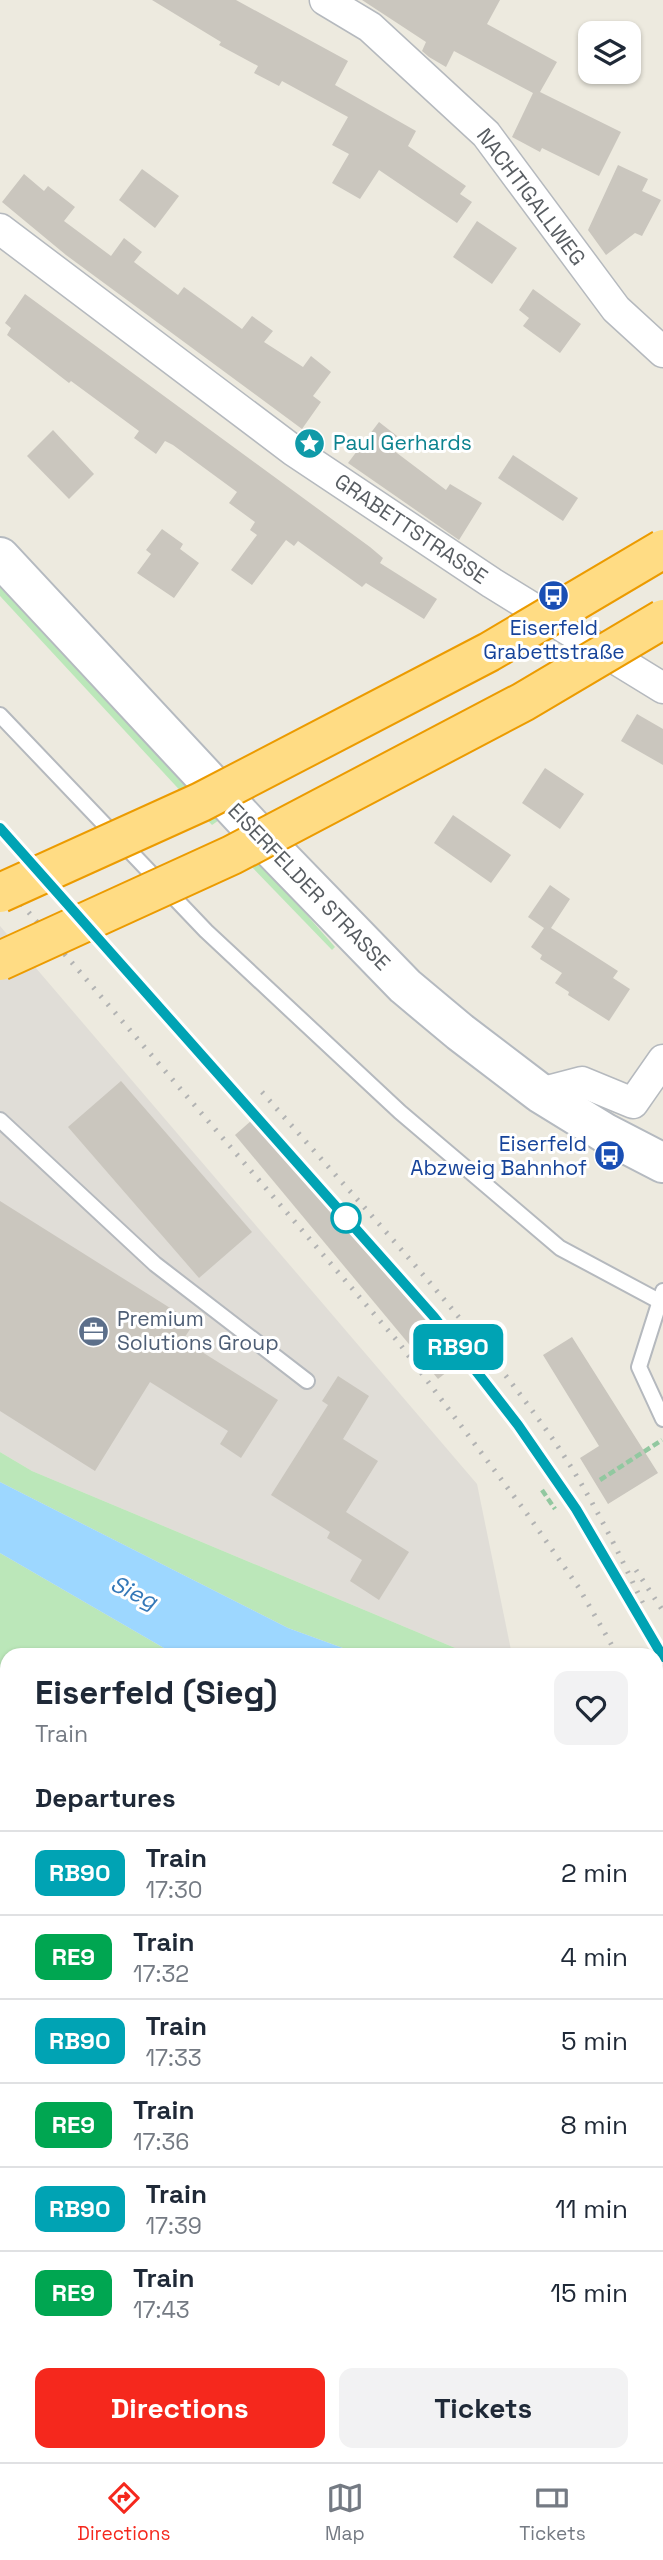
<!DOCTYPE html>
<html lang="en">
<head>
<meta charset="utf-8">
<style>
	:root { --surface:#fff; --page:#f2f2f3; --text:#1f2937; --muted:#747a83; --line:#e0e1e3; --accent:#f5281d }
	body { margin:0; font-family:"Space Grotesk",sans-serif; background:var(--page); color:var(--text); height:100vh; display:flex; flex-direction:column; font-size:26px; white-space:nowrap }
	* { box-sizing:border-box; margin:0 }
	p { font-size:23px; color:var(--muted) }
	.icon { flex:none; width:38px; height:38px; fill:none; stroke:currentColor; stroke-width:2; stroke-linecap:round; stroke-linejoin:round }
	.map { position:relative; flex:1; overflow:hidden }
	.details { position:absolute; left:0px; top:1648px; width:663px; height:814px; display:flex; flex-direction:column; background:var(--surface); border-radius:21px 21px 0 0; box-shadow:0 2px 5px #0004 }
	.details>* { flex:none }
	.badge { padding:0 14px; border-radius:10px; font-size:24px; line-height:46px }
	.buttons { position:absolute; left:578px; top:21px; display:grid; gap:14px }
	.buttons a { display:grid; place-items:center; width:63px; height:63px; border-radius:14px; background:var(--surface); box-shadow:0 2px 5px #0004; font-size:35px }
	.map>.badge { position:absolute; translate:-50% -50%; box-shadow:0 0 0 4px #fff }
	h2 { padding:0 35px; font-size:26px; line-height:63px }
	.round { display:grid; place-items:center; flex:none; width:74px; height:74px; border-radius:14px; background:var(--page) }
	.summary { display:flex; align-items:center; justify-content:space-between; height:119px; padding:0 35px }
	h1 { font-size:33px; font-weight:700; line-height:52px }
	.button { display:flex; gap:14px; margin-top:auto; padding:14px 35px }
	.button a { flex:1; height:80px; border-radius:14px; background:var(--accent); color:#fff; font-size:28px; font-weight:700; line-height:80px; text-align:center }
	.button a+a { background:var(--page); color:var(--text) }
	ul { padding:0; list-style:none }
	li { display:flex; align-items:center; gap:21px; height:84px; padding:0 35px; border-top:2px solid var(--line) }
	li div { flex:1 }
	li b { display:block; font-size:26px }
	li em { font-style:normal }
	li .badge { min-width:77px; font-weight:700; text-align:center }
	.tab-bar { display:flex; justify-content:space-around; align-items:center; height:98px; border-top:2px solid var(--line); background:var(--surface); font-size:19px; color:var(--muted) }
	.tab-bar a { display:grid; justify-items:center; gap:4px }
	.tab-bar .on { color:var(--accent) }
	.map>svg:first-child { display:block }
	.industrial { fill:#e0ddd7 }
	.green { fill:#bbe7b9 }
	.water { fill:#9dd7ff }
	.building { fill:#cac6be }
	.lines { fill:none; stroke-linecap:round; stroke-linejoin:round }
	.lane-casing { stroke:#b5b9be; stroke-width:18 }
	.street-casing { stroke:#b5b9be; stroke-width:33 }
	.secondary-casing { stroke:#b5bac0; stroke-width:42 }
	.highway-casing { stroke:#ec9b00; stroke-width:42 }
	.path { stroke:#92c8a0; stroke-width:4.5; stroke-dasharray:7 3.5; stroke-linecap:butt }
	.lane { stroke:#fff; stroke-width:14 }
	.street { stroke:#fff; stroke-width:30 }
	.secondary { stroke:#fff; stroke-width:38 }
	.highway { stroke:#ffdc84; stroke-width:38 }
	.rail { stroke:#b2b3b3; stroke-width:5; stroke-dasharray:2 9; stroke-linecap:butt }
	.highway-bridge-casing { stroke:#ec9b00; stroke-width:42; stroke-linecap:butt }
	.highway-bridge { stroke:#ffdc84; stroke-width:38 }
	.line-casing { stroke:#fff; stroke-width:16 }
	.line { stroke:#00a3b4; stroke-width:10 }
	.stop-dot { fill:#fff; stroke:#00a3b4; stroke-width:3.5 }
	.labels { text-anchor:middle; stroke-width:6; stroke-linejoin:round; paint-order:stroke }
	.street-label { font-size:21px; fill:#585d62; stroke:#fff }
	.culture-label { font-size:21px; fill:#0d838f; stroke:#fff; text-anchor:start }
	.transit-label { font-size:21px; fill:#164399; stroke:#fff }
	.service-label { font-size:21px; fill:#4e5e75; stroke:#fff; text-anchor:start }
	.water-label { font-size:23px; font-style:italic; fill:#3478b8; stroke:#fff }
</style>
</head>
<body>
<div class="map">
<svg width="663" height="2462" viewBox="0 0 663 2462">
	<rect width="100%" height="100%" fill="#edeadf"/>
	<!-- industrial -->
	<polygon class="industrial" points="0,926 477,1484 512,1655 472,1655 32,1471 0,1452"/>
	<!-- green -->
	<g class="green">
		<polygon points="0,582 222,818 212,825 0,596"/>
		<polygon points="256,857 335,947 332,950 248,863"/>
		<polygon points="0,1452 32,1471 472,1655 362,1655 288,1628 0,1482"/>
		<polygon points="0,1553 176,1655 7,1656 7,1722 0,1718"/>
		<polygon points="656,1827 663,1829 663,1924 656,1920"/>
		<polygon points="0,1932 7,1937 7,2250 0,2245"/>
		<polygon points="656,2214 663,2216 663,2405 656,2401"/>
		<polygon points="0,2310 7,2314 7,2378 0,2377"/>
	</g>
	<!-- water -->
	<g class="water">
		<polygon points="0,1482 288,1628 362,1655 176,1655 0,1553"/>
		<polygon points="656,1763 663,1765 663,1829 656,1827"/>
	</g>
	<!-- building -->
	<g class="building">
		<polygon points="152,0 236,0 348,61 335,85 416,131 408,146 466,186 460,194 472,202 457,223 379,170 360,199 332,183 349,154 332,145 348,117 282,81 279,86 254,73 258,66 219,45 221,42"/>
		<polygon points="362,0 500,0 487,24 557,62 540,92 621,132 599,176 542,148 540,152 512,137 533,93 454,51 446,67 429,57 422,51 426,42"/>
		<polygon points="618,165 648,179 642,191 661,200 642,236 635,233 606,255 588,230"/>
		<polygon points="142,169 179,196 155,228 119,200"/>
		<polygon points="24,174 44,191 48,186 75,207 64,221 111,256 124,238 142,252 134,262 178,295 184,287 242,329 252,316 273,331 264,342 303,367 311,356 331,372 313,396 321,402 302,429 66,255 2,202"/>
		<polygon points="477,221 517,248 492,284 453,257"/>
		<polygon points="533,289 581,324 560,353 523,326 529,318 519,310"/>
		<polygon points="25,294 370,547 383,558 380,563 437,599 424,619 366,583 362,587 298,541 294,546 286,540 252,585 231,570 257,535 250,530 255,522 229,503 237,492 173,445 165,441 156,454 134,438 139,431 71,381 69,383 7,335 11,328 5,323"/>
		<polygon points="379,422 397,436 389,447 446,490 450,484 482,503 459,540 348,463"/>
		<polygon points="53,430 94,474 69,499 27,456"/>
		<polygon points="513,455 578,498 563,521 498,478"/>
		<polygon points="162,529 183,544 180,549 199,563 174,598 137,573 151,554 146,550"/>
		<polygon points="637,714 663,729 663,765 621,741"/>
		<polygon points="545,768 584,794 560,829 522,803"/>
		<polygon points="453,815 511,855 491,883 434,843"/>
		<polygon points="550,885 570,899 551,928 618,971 613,978 630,989 609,1021 568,995 569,992 555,983 562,973 540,959 542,955 531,947 544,928 528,917"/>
		<polygon points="121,1081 252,1232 199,1278 68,1127"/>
		<polygon points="252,1120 461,1361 438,1379 235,1135"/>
		<polygon points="0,1201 194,1323 183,1340 278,1400 241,1458 220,1444 228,1431 150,1382 95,1471 0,1411"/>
		<polygon points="572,1337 658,1473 608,1504 580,1458 599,1446 543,1355"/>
		<polygon points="338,1376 369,1396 343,1439 378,1461 346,1512 409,1552 379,1600 350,1581 362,1560 327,1538 330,1532 271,1495 328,1405 322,1401"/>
	</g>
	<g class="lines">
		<defs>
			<g id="lane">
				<polyline points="0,715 206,931 400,1112 560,1248 659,1301"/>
				<polyline points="0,1120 155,1264 307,1381"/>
				<polyline points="663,1291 639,1367 663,1419"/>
				<polyline points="656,2445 663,2449"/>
				<polyline points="400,2455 406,2462"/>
				<polyline points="480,2462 488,2455"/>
			</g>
			<g id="street">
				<polyline points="325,0 370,27 486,134 616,309 663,352"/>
				<polyline points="0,229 294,451 492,583 663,688"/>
				<polyline points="540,1093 582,1082 633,1103 663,1060"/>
			</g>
			<g id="secondary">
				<polyline points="0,557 271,848 405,986 460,1032 540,1093 605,1133 663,1163"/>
				<polyline points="0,2273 7,2277"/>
				<polyline points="299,2455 305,2462"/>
			</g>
			<g id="highway">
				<polyline points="0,1795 7,1799"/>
				<polyline points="0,1857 7,1863"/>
				<polyline points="656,2102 663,2106"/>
				<polyline points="656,2179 663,2182"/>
			</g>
		</defs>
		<!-- lane casing -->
		<use href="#lane" class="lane-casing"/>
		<!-- street casing -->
		<use href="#street" class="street-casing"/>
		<!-- secondary casing -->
		<use href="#secondary" class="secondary-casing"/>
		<!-- highway casing -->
		<use href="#highway" class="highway-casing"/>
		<!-- path -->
		<g class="path">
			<polyline points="600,1480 662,1440"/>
			<polyline points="542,1490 555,1509"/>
			<polyline points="656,1736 663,1737"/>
			<polyline points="656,1802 663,1818"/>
			<polyline points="0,2445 7,2451"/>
			<polyline points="13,2455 19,2462"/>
		</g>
		<!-- lane -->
		<use href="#lane" class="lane"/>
		<!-- street -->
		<use href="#street" class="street"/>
		<!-- secondary -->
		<use href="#secondary" class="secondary"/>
		<!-- highway -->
		<use href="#highway" class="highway"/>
		<!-- rail -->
		<g class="rail">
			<polyline points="0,828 434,1317 533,1445 590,1530 663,1657"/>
			<polyline points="0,879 399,1343 525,1511 579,1588 618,1656"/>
			<path d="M262 1092C361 1205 465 1315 552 1438 589 1491 618 1551 646 1610"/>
			<polyline points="636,1570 663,1611"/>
			<polyline points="656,1721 663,1734"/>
		</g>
		<defs>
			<g id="highway-bridge">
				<polyline points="0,893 201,802 489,652 663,549"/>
				<polyline points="0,961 232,855 523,702 663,619"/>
			</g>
		</defs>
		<!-- highway-bridge casing -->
		<use href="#highway-bridge" class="highway-bridge-casing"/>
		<!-- highway-bridge -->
		<use href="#highway-bridge" class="highway-bridge"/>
	</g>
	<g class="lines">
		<defs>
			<polyline id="line" points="0,828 434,1317 518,1425 576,1509 663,1657"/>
		</defs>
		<!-- line casing -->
		<use href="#line" class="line-casing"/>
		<!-- line -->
		<use href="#line" class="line"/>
	</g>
	<!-- icons -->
	<defs>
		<symbol id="sight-disc" viewBox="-11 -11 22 22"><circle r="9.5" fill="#0f9aa8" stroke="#fff"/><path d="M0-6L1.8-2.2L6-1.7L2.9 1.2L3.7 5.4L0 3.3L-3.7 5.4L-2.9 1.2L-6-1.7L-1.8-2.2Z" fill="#fff"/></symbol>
		<symbol id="bus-disc" viewBox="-11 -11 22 22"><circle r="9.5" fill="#1a4fb4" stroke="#fff"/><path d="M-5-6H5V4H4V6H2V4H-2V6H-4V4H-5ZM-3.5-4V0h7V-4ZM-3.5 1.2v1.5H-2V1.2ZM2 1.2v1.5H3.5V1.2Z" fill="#fff"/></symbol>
		<symbol id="office-disc" viewBox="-11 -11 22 22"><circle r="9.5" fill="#5c6f8a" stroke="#fff"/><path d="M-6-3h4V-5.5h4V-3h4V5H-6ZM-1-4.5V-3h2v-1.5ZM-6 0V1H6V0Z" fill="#fff"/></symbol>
	</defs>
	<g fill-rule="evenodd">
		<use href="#sight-disc" x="292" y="426" width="35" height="35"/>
		<use href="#bus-disc" x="536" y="578" width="35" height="35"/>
		<use href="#bus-disc" x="592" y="1138" width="35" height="35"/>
		<use href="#office-disc" x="76" y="1314" width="35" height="35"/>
	</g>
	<!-- markers -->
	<circle class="stop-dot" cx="346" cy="1218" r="14"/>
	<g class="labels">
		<!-- street labels -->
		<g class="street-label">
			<text transform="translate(531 197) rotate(53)" y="7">NACHTIGALLWEG</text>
			<text transform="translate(411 529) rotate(34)" y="7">GRABETTSTRASSE</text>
			<text transform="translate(309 887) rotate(46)" y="7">EISERFELDER STRASSE</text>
		</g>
		<!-- culture labels -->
		<g class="culture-label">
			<text x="333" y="450">Paul Gerhards</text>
		</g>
		<!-- transit labels -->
		<g class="transit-label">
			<text x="554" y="635">Eiserfeld<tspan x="554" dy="24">Grabettstraße</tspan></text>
			<text x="587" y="1151" text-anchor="end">Eiserfeld<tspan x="587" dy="24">Abzweig Bahnhof</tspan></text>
		</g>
		<!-- service labels -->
		<g class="service-label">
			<text x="117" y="1326">Premium<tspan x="117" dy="24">Solutions Group</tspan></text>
		</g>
		<!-- water labels -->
		<g class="water-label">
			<text transform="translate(134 1592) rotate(25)" y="8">Sieg</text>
		</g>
	</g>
</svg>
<div class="buttons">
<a><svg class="icon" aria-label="layers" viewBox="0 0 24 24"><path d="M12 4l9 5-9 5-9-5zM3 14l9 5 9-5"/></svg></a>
</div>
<b class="badge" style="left:458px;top:1347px;background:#00a3b4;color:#fff">RB90</b>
<section class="details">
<div class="summary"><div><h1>Eiserfeld (Sieg)</h1><p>Train</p></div><a class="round"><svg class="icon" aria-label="heart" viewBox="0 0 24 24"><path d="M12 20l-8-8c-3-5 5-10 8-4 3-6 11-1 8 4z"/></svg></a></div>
<h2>Departures</h2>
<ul>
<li><span class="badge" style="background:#00a3b4;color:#fff">RB90</span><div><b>Train</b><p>17:30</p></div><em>2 min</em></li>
<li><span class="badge" style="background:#00a651;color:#fff">RE9</span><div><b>Train</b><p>17:32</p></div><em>4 min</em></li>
<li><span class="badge" style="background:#00a3b4;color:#fff">RB90</span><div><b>Train</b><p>17:33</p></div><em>5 min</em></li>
<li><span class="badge" style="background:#00a651;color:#fff">RE9</span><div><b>Train</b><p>17:36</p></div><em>8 min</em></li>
<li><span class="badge" style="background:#00a3b4;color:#fff">RB90</span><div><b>Train</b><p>17:39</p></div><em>11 min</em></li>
<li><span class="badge" style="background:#00a651;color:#fff">RE9</span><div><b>Train</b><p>17:43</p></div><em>15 min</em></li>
</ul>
<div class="button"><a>Directions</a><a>Tickets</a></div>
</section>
</div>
<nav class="tab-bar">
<a class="on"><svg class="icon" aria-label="directions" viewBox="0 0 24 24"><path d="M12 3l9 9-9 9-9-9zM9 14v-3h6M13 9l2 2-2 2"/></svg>Directions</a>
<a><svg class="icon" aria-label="map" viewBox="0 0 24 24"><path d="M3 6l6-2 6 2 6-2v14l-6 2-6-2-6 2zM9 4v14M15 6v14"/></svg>Map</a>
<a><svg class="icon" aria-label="tickets" viewBox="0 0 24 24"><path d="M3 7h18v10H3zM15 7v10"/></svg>Tickets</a>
</nav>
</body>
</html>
